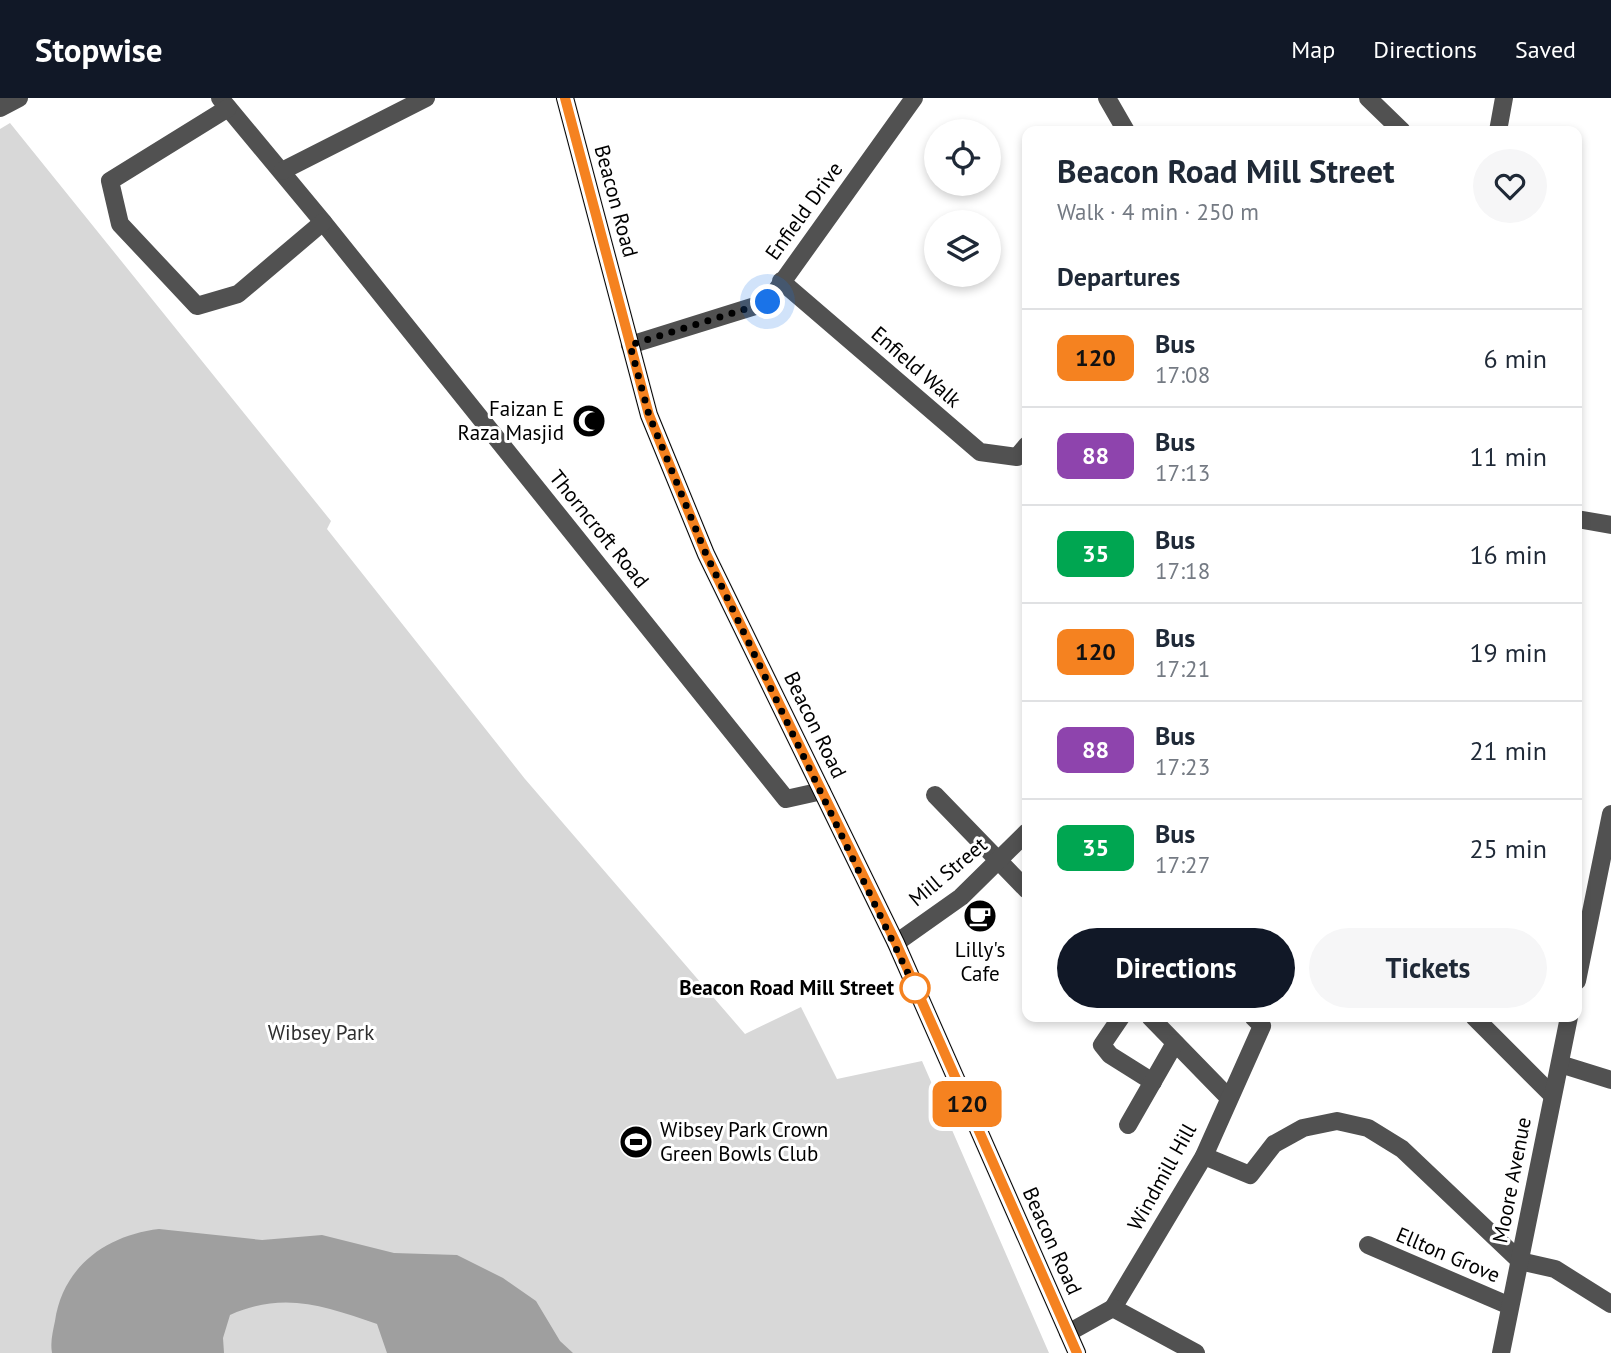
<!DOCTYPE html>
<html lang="en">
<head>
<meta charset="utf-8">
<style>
	:root { --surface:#fff; --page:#f6f6f7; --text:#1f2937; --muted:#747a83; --line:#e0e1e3; --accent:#111827 }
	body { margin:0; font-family:"PT Sans",sans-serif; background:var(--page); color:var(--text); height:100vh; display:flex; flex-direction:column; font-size:26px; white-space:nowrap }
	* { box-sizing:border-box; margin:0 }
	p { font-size:23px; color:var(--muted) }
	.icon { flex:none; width:38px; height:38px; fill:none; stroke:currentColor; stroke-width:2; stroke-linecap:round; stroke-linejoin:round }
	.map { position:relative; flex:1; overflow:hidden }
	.details { position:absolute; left:1022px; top:28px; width:560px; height:896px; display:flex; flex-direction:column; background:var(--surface); border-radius:14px; box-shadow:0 4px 10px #0003 }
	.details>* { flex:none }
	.badge { padding:0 14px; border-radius:10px; font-size:24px; line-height:46px }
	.controls { position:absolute; left:924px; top:21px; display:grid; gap:14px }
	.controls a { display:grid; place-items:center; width:77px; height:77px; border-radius:50%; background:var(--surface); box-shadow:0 4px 10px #0003; font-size:35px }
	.you { position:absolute; width:35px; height:35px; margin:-18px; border:5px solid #fff; border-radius:50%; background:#1a73e8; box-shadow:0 0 0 10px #1a73e833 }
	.map>.badge { position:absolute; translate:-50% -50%; box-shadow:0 0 0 4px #fff }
	h2 { padding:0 35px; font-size:26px; line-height:63px }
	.round { display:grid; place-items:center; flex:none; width:74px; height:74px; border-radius:37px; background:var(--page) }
	.summary { display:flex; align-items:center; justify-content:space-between; height:119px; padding:0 35px }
	h1 { font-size:33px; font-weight:700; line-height:52px }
	.cta { display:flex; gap:14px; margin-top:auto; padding:14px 35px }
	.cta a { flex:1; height:80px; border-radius:42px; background:var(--accent); color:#fff; font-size:28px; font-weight:700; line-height:80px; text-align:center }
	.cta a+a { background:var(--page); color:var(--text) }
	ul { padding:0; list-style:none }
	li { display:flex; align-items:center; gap:21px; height:98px; padding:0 35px; border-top:2px solid var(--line) }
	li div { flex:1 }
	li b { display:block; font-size:26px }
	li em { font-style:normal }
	li .badge { min-width:77px; font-weight:700; text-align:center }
	header { display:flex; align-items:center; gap:42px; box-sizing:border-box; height:98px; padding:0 35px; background:var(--accent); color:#fff }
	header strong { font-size:33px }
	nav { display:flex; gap:38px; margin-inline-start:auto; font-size:24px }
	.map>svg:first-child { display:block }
	.green { fill:#d8d8d8 }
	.water { fill:#9f9f9f }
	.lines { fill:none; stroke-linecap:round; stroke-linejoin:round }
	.major-casing { stroke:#dbdbdb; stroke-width:19 }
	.minor { stroke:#515151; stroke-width:18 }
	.major { stroke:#000; stroke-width:18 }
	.line-casing { stroke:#fff; stroke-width:16 }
	.line { stroke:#f58220; stroke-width:10 }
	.walk { stroke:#000; stroke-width:7; stroke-dasharray:0 12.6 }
	.stop-dot { fill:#fff; stroke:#f58220; stroke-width:3.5 }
	.labels { text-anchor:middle; stroke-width:6; stroke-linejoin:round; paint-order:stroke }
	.street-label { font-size:21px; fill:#000; stroke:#fff }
	.poi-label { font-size:21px; fill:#000; stroke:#fff; text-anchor:end }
	.stop-label { font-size:21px; font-weight:bold; fill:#000; stroke:#fff; text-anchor:end }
	.park-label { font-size:21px; fill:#2f2f2f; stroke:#fff }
</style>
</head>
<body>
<header>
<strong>Stopwise</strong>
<nav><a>Map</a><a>Directions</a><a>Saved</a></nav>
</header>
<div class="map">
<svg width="1611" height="1255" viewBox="0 0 1611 1255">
	<rect width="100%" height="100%" fill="#fff"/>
	<!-- green -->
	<polygon class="green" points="10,25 331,423 327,431 525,681 745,936 801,909 837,981 922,963 1049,1255 0,1255 0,31"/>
	<!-- water -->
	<path class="water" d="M159 1131 262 1142 322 1137 394 1155 457 1157 503 1180 536 1203 560 1243 573 1255H387L377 1226C324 1208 284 1193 230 1217L223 1240 224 1255H52C50 1244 53 1233 55 1223 63 1168 107 1137 159 1131Z"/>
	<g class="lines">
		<defs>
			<polyline id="major" points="565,0 649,317 706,456 896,845 1077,1255"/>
		</defs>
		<!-- major casing -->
		<use href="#major" class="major-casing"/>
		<!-- minor -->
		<g class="minor">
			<polyline points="220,0 323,124 786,701 822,693"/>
			<polyline points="1107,0 1126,33"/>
			<polyline points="1368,0 1402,33"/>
			<polyline points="0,10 19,0"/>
			<polyline points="228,10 110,83 120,126 197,208 238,196 323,124"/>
			<polyline points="1498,33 1504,0"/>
			<polyline points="282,73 426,0"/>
			<polyline points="781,183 980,354 1017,359 1027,347"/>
			<polyline points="630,247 768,204 914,0"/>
			<polyline points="1577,421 1611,427"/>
			<polyline points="935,697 1027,792"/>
			<polyline points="896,845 961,799 1027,734"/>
			<polyline points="1577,883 1611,716"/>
			<polyline points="1121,919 1102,947 1110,957 1153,984"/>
			<polyline points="1150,919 1228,999"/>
			<polyline points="1474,919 1552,997"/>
			<polyline points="1560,966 1611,982"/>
			<polyline points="1128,1027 1175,945"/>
			<polyline points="1204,1058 1250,1077 1274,1046 1303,1030 1337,1023 1368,1030 1402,1051 1520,1163 1555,1171 1611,1206"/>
			<polyline points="1368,1147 1510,1208"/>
			<polyline points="1113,1210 1204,1058 1262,928 1253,919"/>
			<polyline points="1068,1235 1113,1210 1196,1255"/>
			<polyline points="1501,1255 1569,919"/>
		</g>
		<!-- major -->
		<use href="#major" class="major"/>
	</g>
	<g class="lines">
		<defs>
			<polyline id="line" points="565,0 649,317 706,456 896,845 1077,1255"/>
		</defs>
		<!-- line casing -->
		<use href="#line" class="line-casing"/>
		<!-- line -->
		<use href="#line" class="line"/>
		<!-- walk -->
		<polyline class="walk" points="768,204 630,247 649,317 706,456 916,892 915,890"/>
	</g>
	<!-- icons -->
	<defs>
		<symbol id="mosque-disc" viewBox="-11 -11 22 22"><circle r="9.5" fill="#000" stroke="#fff"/><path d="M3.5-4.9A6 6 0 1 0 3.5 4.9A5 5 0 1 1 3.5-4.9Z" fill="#fff"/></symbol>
		<symbol id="cafe-disc" viewBox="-11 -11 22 22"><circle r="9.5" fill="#000" stroke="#fff"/><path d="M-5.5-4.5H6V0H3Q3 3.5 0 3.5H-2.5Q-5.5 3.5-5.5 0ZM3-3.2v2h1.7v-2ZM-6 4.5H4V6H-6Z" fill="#fff"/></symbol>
		<symbol id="stadium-disc" viewBox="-11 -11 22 22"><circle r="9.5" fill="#000" stroke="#fff"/><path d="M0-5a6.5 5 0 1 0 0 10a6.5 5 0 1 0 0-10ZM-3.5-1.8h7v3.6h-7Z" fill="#fff"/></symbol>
	</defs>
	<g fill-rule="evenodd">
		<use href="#mosque-disc" x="570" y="304" width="38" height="38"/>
		<use href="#cafe-disc" x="961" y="799" width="38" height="38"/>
		<use href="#stadium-disc" x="617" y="1025" width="38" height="38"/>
	</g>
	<!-- markers -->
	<circle class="stop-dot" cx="915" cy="890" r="14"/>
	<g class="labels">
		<!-- street labels -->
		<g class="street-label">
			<text transform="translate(616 103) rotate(75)" y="7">Beacon Road</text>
			<text transform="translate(804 113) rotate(-54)" y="7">Enfield Drive</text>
			<text transform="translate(916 269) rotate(41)" y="7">Enfield Walk</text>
			<text transform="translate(599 431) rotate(51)" y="7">Thorncroft Road</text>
			<text transform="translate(815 627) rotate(64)" y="7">Beacon Road</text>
			<text transform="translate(948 774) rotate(-40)" y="7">Mill Street</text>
			<text transform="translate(1162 1079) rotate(-61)" y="7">Windmill Hill</text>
			<text transform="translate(1512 1082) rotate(-79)" y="7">Moore Avenue</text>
			<text transform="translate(1052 1143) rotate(66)" y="7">Beacon Road</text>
			<text transform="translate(1448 1157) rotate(23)" y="7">Ellton Grove</text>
		</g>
		<!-- poi labels -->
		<g class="poi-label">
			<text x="564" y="318">Faizan E<tspan x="564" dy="24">Raza Masjid</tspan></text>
			<text x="980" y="859" text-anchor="middle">Lilly's<tspan x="980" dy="24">Cafe</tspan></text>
			<text x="660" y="1039" text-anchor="start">Wibsey Park Crown<tspan x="660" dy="24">Green Bowls Club</tspan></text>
		</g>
		<!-- stop labels -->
		<g class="stop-label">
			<text x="894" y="897">Beacon Road Mill Street</text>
		</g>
		<!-- park labels -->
		<g class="park-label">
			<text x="321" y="942">Wibsey Park</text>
		</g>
	</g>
</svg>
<div class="controls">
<a><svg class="icon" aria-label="locate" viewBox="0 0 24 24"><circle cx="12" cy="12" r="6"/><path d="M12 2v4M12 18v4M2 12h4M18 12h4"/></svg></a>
<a><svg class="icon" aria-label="layers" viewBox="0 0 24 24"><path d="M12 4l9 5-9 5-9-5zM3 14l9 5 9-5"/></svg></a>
</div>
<div class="you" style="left:768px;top:204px"></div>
<b class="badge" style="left:967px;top:1006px;background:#f58220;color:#111">120</b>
<section class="details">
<div class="summary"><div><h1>Beacon Road Mill Street</h1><p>Walk · 4 min · 250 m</p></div><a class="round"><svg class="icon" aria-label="heart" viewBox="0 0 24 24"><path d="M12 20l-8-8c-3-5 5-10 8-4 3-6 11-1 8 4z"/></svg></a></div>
<h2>Departures</h2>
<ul>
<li><span class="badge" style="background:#f58220;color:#111">120</span><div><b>Bus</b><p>17:08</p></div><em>6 min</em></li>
<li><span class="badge" style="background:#8e44ad;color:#fff">88</span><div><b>Bus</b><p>17:13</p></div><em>11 min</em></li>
<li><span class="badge" style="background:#00a651;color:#fff">35</span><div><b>Bus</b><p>17:18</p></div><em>16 min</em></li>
<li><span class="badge" style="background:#f58220;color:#111">120</span><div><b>Bus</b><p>17:21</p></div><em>19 min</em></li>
<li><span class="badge" style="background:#8e44ad;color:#fff">88</span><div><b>Bus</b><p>17:23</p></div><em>21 min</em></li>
<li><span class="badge" style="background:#00a651;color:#fff">35</span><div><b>Bus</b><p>17:27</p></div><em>25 min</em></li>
</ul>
<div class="cta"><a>Directions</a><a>Tickets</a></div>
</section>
</div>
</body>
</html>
